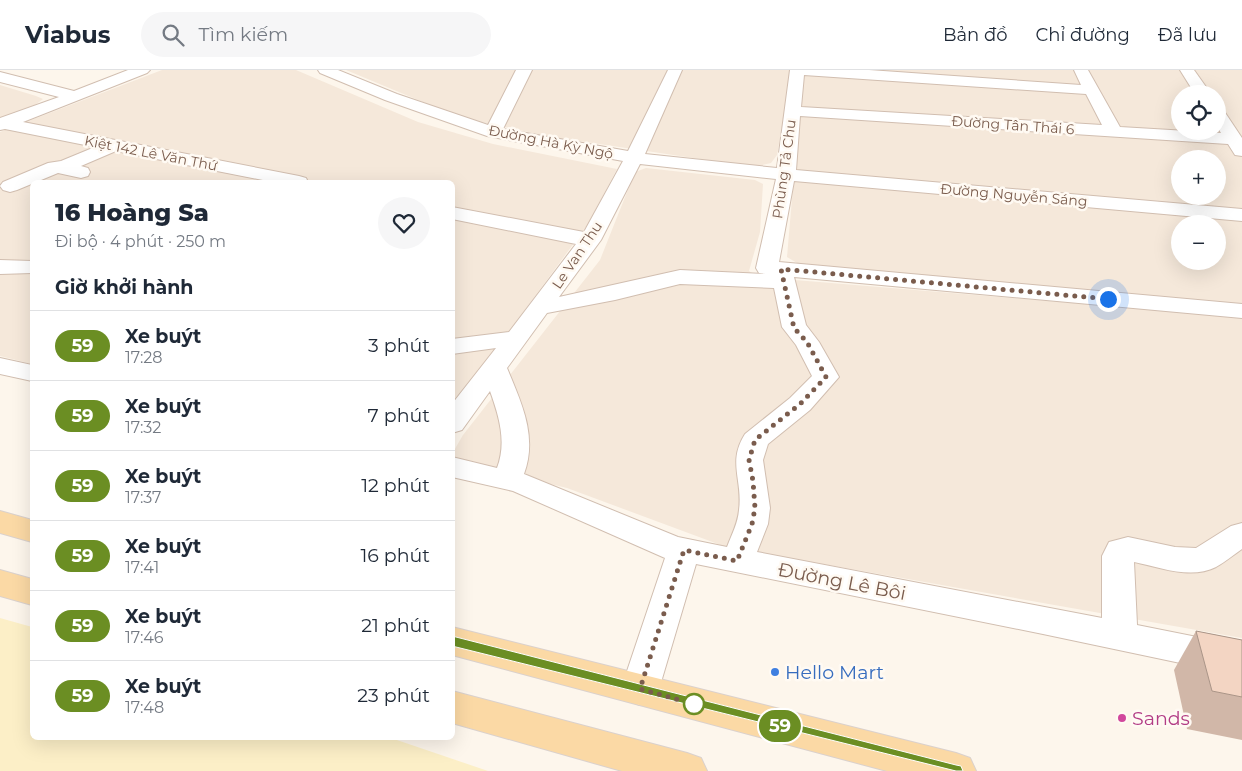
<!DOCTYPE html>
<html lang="vi">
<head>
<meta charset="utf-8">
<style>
	:root { --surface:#fff; --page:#f6f6f7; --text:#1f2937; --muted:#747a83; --line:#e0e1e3 }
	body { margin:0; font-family:Montserrat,sans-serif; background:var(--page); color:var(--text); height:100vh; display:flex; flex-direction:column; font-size:19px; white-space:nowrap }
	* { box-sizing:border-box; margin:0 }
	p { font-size:16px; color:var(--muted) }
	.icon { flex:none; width:28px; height:28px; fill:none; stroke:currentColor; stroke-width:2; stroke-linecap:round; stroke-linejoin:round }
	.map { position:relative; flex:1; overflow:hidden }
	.details { position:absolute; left:30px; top:110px; width:425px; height:560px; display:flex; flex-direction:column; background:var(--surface); border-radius:8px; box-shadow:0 5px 20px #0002 }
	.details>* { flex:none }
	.badge { padding:0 10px; border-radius:16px; font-size:18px; line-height:32px }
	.controls { position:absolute; left:1171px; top:15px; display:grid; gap:10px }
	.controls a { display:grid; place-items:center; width:55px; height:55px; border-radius:50%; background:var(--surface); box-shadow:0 5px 20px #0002; font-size:25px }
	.you { position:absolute; width:25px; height:25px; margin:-12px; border:4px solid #fff; border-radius:50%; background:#1a73e8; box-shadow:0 0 0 8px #1a73e833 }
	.map>.badge { position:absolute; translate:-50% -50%; box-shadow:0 0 0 2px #fff }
	h2 { padding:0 25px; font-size:19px; line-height:45px }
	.round { display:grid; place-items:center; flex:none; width:52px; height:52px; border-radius:26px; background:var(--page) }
	.summary { display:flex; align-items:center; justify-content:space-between; height:85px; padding:0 25px }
	h1 { font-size:24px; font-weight:800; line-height:38px }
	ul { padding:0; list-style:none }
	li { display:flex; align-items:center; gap:15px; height:70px; padding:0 25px; border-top:1px solid var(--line) }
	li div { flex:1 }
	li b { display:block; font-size:19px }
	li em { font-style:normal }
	li .badge { min-width:55px; font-weight:700; text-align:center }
	header { display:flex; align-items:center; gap:30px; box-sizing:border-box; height:70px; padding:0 25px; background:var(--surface); border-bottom:1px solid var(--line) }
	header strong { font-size:24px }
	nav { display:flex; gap:28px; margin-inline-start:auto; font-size:18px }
	.search { width:350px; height:45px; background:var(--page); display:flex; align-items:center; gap:12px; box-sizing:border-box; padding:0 18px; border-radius:28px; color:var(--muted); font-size:19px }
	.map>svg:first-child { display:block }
	.residential { fill:#f5e8da; fill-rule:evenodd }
	.sand { fill:#fcefc7 }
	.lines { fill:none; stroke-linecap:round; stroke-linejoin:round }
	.minor-casing { stroke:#d1beb0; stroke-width:2 }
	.major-casing { stroke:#dad1cd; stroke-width:2 }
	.minor { fill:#fff; fill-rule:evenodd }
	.major { fill:#fbd9a5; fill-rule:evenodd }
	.wall { fill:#d1b7a8 }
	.building { fill:#f3d5c3; stroke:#aa9588 }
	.line { fill:#6b8e23; stroke:#fff }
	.walk { stroke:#7a5c4d; stroke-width:5; stroke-dasharray:0 9 }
	.shop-dot { fill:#3f7fe0; stroke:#fffaf3; stroke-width:2 }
	.stop-dot { fill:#fff; stroke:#6b8e23; stroke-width:2.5 }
	.hotel-dot { fill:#d1479c; stroke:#fffaf3; stroke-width:2 }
	.labels { text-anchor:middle; stroke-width:5; stroke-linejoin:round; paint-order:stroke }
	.far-street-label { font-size:14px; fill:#7a5c4d; stroke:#fffaf3 }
	.near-street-label { font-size:19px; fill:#7a5c4d; stroke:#fffaf3 }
	.near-shop-label { font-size:19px; fill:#366cbe; stroke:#fffaf3; text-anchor:start }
	.near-hotel-label { font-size:19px; fill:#b23c85; stroke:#fffaf3; text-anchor:start }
</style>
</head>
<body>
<header>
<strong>Viabus</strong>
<div class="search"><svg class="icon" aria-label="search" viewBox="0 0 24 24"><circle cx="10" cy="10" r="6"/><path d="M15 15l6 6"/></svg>Tìm kiếm</div>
<nav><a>Bản đồ</a><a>Chỉ đường</a><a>Đã lưu</a></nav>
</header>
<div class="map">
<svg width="1242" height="701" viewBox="0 0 1242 701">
	<rect width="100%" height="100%" fill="#fdf6ec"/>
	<!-- residential -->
	<g class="residential">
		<polygon points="162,0 296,0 418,52 493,74 617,99 588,154 453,338 452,112 32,112 32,294 0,286 0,62"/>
		<polygon points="346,0 792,0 777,85 771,93 754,97 552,67 481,52 442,40"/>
		<path d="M803 0H1242V236L802 196 787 187ZM1180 24H1218V61H1180ZM1180 89H1218V126H1180ZM1180 154H1218V191H1180Z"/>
		<polygon points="0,15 36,26 43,29 31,38 0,49"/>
		<polygon points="646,98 755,110 763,114 760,162 749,201 758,207 1242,247 1242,568 726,477 567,418 463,393 453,388 452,384 463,365 600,190 635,102"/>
	</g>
	<!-- sand -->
	<polygon class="sand" points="0,548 32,557 32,668 391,668 488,701 0,701"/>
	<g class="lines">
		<defs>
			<g id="minor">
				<polygon points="128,0 150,0 147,3 23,52 299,106 306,108 308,112 273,112 116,81 81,96 88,98 90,102 88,106 81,108 58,103 17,120 10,122 3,120 0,116 3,112 48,93 61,91 95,77 5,59 0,60 0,48 59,27 0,12 0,2 74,21"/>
				<path d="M318 0H338L397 24 488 55 516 0H532L503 59 628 81 668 0H682L645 84 777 98 790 0H869L1081 15 1074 0H1088L1120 57 1221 63 1218 58V40L1224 41 1242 68V86L1235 85 1228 74 800 46 796 100 1242 139V151L794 111 779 192 1242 234V248L794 207 806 255 819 272 839 307 810 340 768 374 763 390 770 438 768 454 757 482 1102 548V486L1109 472 1128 467 1175 477 1196 478 1231 456 1242 453V479C1233 485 1225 492 1216 497 1191 510 1159 497 1134 492L1137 555 1242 576V606L1043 564 696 494 659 619 653 630 640 635 627 630 621 619 665 488 513 421 452 407V387L497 398C507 372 499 346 490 321L462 360 452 363V334L496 278 452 284V269L509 262 576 174 452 149V137L584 162 623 91 487 66 385 30 320 3ZM804 5 1086 24 1102 55 801 37ZM640 94 776 109 756 198 759 203 766 204 680 200 559 227 601 170ZM680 214 774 218 782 257 796 275 812 306 790 328 745 364C727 392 743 410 739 440 738 453 732 464 727 477L678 467 524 404C538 366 521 332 507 298L547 243 615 230Z"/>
				<polygon points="1180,0 1194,0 1211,24 1195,24"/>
				<polygon points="0,190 32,191 32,203 0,204"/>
				<polygon points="0,288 32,295 32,311 0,304"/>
			</g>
			<g id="major">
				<polygon points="0,441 32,450 32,472 0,463"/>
				<polygon points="0,500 32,509 32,535 0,526"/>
				<polygon points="452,557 956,683 970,688 976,701 887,701 452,585"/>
				<polygon points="452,621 687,683 701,688 707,701 622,701 452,653"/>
			</g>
		</defs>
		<!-- minor casing -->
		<use href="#minor" class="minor-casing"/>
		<!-- major casing -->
		<use href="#major" class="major-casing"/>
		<!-- minor -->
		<use href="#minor" class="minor"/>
		<!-- major -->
		<use href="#major" class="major"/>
	</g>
	<!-- wall -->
	<polygon class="wall" points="1196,561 1242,570 1242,670 1187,659 1174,600"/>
	<!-- building -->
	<polygon class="building" points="1196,561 1242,570 1242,627 1212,621"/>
	<!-- line -->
	<polygon class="line" points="452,566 956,695 961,696 963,701 956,701 452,576 448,574 446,571 448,567"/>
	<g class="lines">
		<!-- walk -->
		<polyline class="walk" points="694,634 640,619 684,480 737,491 752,454 755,438 753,411 749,390 755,370 800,334 826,307 807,272 794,258 781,199 1108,229"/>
	</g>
	<!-- markers -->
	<circle class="shop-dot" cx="775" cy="602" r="5"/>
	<circle class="stop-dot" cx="694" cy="634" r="10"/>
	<circle class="hotel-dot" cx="1122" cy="648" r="5"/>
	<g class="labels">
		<!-- far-street labels -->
		<g class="far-street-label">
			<text transform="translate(1013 55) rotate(4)" y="5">Đường Tân Thái 6</text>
			<text transform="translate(551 72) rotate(11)" y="5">Đường Hà Kỳ Ngộ</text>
			<text transform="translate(151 83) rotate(11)" y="5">Kiệt 142 Lê Văn Thứ</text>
			<text transform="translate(784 99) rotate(-82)" y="5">Phùng Tả Chu</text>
			<text transform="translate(1014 125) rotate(5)" y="5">Đường Nguyễn Sáng</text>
			<text transform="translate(577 185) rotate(-56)" y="5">Le Van Thu</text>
		</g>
		<!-- near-street labels -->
		<g class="near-street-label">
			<text transform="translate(842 511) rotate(11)" y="7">Đường Lê Bôi</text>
		</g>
		<!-- near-shop labels -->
		<g class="near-shop-label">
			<text x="785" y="609">Hello Mart</text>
		</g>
		<!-- near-hotel labels -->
		<g class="near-hotel-label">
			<text x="1132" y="655">Sands</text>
		</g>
	</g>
</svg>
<div class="controls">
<a><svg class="icon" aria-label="locate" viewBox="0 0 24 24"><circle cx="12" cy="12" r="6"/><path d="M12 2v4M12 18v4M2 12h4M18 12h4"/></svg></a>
<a>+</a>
<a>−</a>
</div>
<div class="you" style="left:1108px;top:229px"></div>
<b class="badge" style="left:780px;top:656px;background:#6b8e23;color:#fff">59</b>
<section class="details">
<div class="summary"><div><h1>16 Hoàng Sa</h1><p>Đi bộ · 4 phút · 250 m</p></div><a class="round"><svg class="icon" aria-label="heart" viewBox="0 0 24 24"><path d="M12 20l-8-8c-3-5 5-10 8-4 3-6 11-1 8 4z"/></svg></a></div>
<h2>Giờ khởi hành</h2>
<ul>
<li><span class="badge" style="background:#6b8e23;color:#fff">59</span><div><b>Xe buýt</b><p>17:28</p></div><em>3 phút</em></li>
<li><span class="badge" style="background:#6b8e23;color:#fff">59</span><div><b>Xe buýt</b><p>17:32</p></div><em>7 phút</em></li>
<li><span class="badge" style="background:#6b8e23;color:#fff">59</span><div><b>Xe buýt</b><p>17:37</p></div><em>12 phút</em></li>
<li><span class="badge" style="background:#6b8e23;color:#fff">59</span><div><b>Xe buýt</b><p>17:41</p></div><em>16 phút</em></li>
<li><span class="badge" style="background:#6b8e23;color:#fff">59</span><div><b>Xe buýt</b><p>17:46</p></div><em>21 phút</em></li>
<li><span class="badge" style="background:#6b8e23;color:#fff">59</span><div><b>Xe buýt</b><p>17:48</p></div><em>23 phút</em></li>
</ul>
</section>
</div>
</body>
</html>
